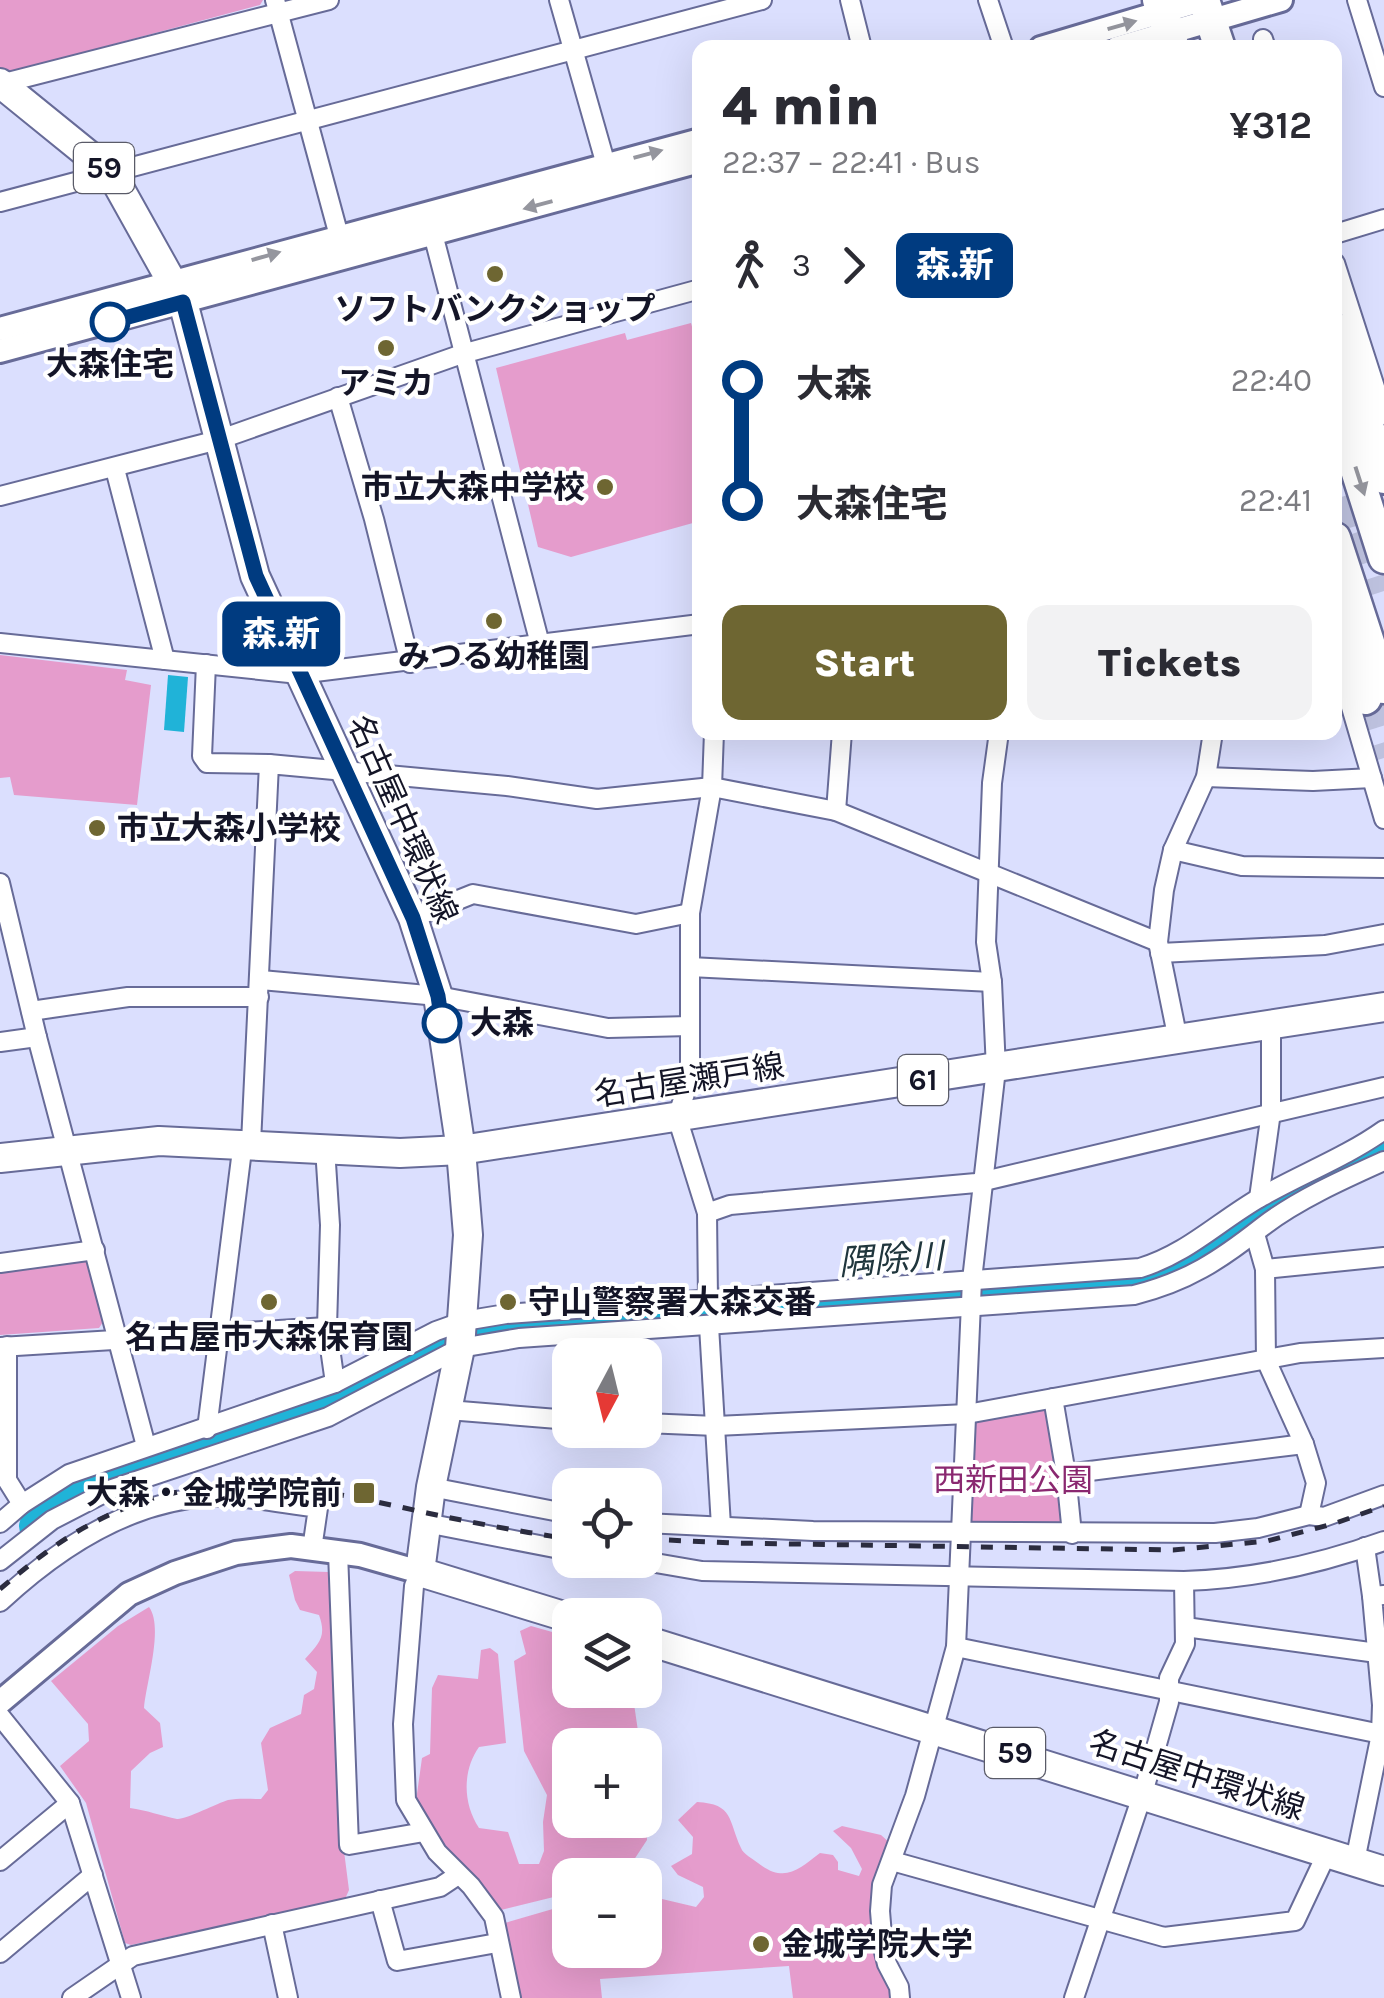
<!DOCTYPE html>
<html lang="en">
<head>
<meta charset="utf-8">
<style>
	:root { --surface:#fff; --page:#f2f2f3; --text:#2b2b33; --muted:#7c7c81; --accent:#6e6632 }
	body { margin:0; font-family:Karla,"Noto Sans JP",sans-serif; background:var(--page); color:var(--text); height:100vh; display:flex; flex-direction:column; font-size:38px; white-space:nowrap }
	* { box-sizing:border-box; margin:0 }
	p { font-size:32px; color:var(--muted) }
	.icon { flex:none; width:55px; height:55px; fill:none; stroke:currentColor; stroke-width:2; stroke-linecap:round; stroke-linejoin:round }
	.map { position:relative; flex:1; overflow:hidden }
	.sheet { position:absolute; left:692px; top:40px; width:650px; height:700px; display:flex; flex-direction:column; background:var(--surface); border-radius:20px; box-shadow:0 10px 40px #0002 }
	.sheet>* { flex:none }
	.badge { padding:0 20px; border-radius:15px; font-size:35px; line-height:65px }
	.needle { width:65px; rotate:187deg }
	.tools { position:absolute; left:552px; top:1338px; display:grid; gap:20px }
	.tools a { display:grid; place-items:center; width:110px; height:110px; border-radius:20px; background:var(--surface); box-shadow:0 10px 40px #0002; font-size:50px }
	.map>.badge { position:absolute; translate:-50% -50%; box-shadow:0 0 0 5px #fff }
	.legs { display:flex; align-items:center; gap:15px; height:110px; padding:0 30px; font-size:32px }
	.legs p { margin-inline-start:auto }
	.headline { display:flex; align-items:center; justify-content:space-between; height:170px; padding:0 30px }
	h1 { font-size:55px; font-weight:800; line-height:75px }
	.button { display:flex; gap:20px; margin-top:auto; padding:20px 30px }
	.button a { flex:1; height:115px; border-radius:20px; background:var(--accent); color:#fff; font-size:40px; font-weight:800; line-height:115px; text-align:center }
	.button a+a { background:var(--page); color:var(--text) }
	ul { padding:0 30px; list-style:none }
	li { display:flex; align-items:center; gap:35px; height:120px; font-size:38px }
	li i { display:grid; place-items:center; width:15px; height:100%; margin:0 12px; background:currentColor }
	li i::after { content:''; width:25px; height:25px; margin:-12px; border:8px solid; border-radius:50%; background:var(--surface) }
	li p { margin-inline-start:auto }
	li:first-child i { background:linear-gradient(#0000 50%,currentColor 0) }
	li:last-child i { background:linear-gradient(currentColor 50%,#0000 0) }
	.map>svg:first-child { display:block }
	.green { fill:#e59ccc }
	.water { fill:#20b3d8 }
	.lines { fill:none; stroke-linecap:round; stroke-linejoin:round }
	.river { stroke:#20b3d8; stroke-width:28 }
	.motorway-tunnel { stroke:#bdc1de; stroke-width:32; stroke-dasharray:32 16; stroke-linecap:butt }
	.minor-casing { stroke:#676b98; stroke-width:22 }
	.tertiary-casing { stroke:#676b98; stroke-width:28 }
	.primary-casing { stroke:#676b98; stroke-width:32 }
	.trunk-casing { stroke:#676b98; stroke-width:35 }
	.motorway-casing { stroke:#676b98; stroke-width:38 }
	.minor { stroke:#fff; stroke-width:18 }
	.tertiary { stroke:#fff; stroke-width:22 }
	.primary { stroke:#fff; stroke-width:28 }
	.trunk { stroke:#fff; stroke-width:30 }
	.motorway { stroke:#fff; stroke-width:32 }
	.rail { stroke:#2b2c3f; stroke-width:5; stroke-dasharray:12 12; stroke-linecap:butt }
	.oneway { fill:#95969e }
	.line-1-casing { stroke:#fff; stroke-width:22 }
	.line-1 { stroke:#003b80; stroke-width:15 }
	.poi-dot { fill:#6e6632; stroke:#fff; stroke-width:4 }
	.stop-1-dot { fill:#fff; stroke:#003b80; stroke-width:5 }
	.labels { text-anchor:middle; stroke-width:8; stroke-linejoin:round; paint-order:stroke }
	.shield { fill:#fff; stroke:#5a5b68; stroke-width:2.5 }
	.shield-label { font-size:30px; font-weight:bold; fill:#141527 }
	.poi-label { font-size:32px; font-weight:bold; fill:#141527; stroke:#fff }
	.stop-label { font-size:32px; font-weight:bold; fill:#141527; stroke:#fff }
	.street-label { font-size:32px; fill:#141527; stroke:#fff }
	.park-label { font-size:32px; fill:#8a2870; stroke:#fff }
	.water-label { font-size:35px; font-style:italic; fill:#20363d; stroke:#fff }
</style>
</head>
<body>
<div class="map">
<svg width="1384" height="1998" viewBox="0 0 1384 1998">
	<rect width="100%" height="100%" fill="#dbdffe"/>
	<!-- green -->
	<g class="green">
		<polygon points="0,0 263,0 260,5 6,73 0,71"/>
		<polygon points="691,323 700,355 700,521 571,557 538,547 496,368 625,333 627,340"/>
		<polygon points="0,655 127,670 125,680 151,685 137,805 14,795 10,777 0,778"/>
		<polygon points="84,1257 88,1260 103,1322 99,1328 0,1335 0,1269"/>
		<polygon points="1044,1406 1048,1410 1062,1522 1058,1526 973,1524 968,1519 973,1424 977,1419"/>
		<path d="M295 1571 329 1572 334 1580 344 1851 349 1890 345 1899 131 1945 125 1943 86 1803 60 1766 89 1741 88 1724 51 1681 118 1626 149 1607C164 1627 146 1683 144 1708L160 1723 163 1747 150 1753 131 1771 130 1808C146 1810 162 1816 177 1819 185 1820 218 1803 228 1800 238 1798 251 1799 261 1799L268 1790 261 1743 270 1728 301 1714 304 1695 314 1689 317 1672 305 1659C319 1643 327 1637 319 1615L300 1610 295 1600 289 1575Z"/>
		<path d="M531 1626 570 1637V1690H632L640 1745H570V1820H645V1784L647 1840 624 1875H570V1893L501 1910 490 1909 439 1846 416 1801 422 1758 430 1754 432 1688 438 1675 478 1679 481 1650 490 1648 498 1654 506 1743 479 1747C462 1771 463 1804 479 1828L508 1832 519 1864H539L544 1851 543 1822 547 1795 524 1751 514 1661 526 1654 520 1631Z"/>
		<path d="M697 1802C734 1804 728 1820 741 1848 743 1854 753 1859 758 1863 785 1884 799 1869 820 1853L833 1855 838 1862V1870L859 1876 862 1869 851 1848 833 1831 842 1826 881 1835 891 1844 879 1880 896 1998H793L789 1966 600 1979 602 1998H515L498 1930 505 1923 570 1904V1950H645V1895L696 1907 704 1897 703 1887 678 1875 671 1866 692 1854 693 1837 678 1820Z"/>
	</g>
	<!-- water -->
	<polygon class="water" points="168,675 188,677 184,732 164,730"/>
	<g class="lines">
		<!-- river -->
		<path class="river" d="M33 1526 72 1497 170 1452 316 1406 452 1338 514 1323 761 1309 1150 1279C1204 1259 1247 1221 1296 1192 1325 1175 1356 1164 1384 1145"/>
		<!-- motorway-tunnel -->
		<g class="motorway-tunnel">
			<polyline points="1335,499 1356,565"/>
			<polyline points="1364,530 1384,591"/>
			<polyline points="1365,698 1384,758"/>
		</g>
		<defs>
			<g id="minor">
				<polyline points="275,0 339,236"/>
				<polyline points="559,0 606,165"/>
				<polyline points="850,0 862,48"/>
				<polyline points="988,0 1004,48"/>
				<polyline points="1357,0 1384,87"/>
				<polyline points="1263,39 1266,48"/>
				<polyline points="0,84 329,0"/>
				<polyline points="0,202 762,0"/>
				<polyline points="433,234 540,644"/>
				<polyline points="1335,234 1384,219"/>
				<polyline points="1335,263 1384,415"/>
				<polyline points="338,397 374,519 410,663"/>
				<polyline points="115,469 165,660"/>
				<polyline points="0,496 218,440 462,354 700,289"/>
				<polyline points="0,643 299,674 700,624"/>
				<polyline points="206,664 202,756 207,763 269,764"/>
				<polyline points="1343,680 1384,819"/>
				<polyline points="1206,777 1313,781 1372,778"/>
				<polyline points="836,811 842,732"/>
				<polyline points="1173,850 1242,866 1384,868"/>
				<polyline points="0,883 37,1037 146,1446"/>
				<polyline points="413,918 473,894 636,924 690,913"/>
				<polyline points="1160,953 1325,945 1384,934"/>
				<polyline points="690,967 992,982"/>
				<polyline points="261,980 438,996 608,1028 690,1026"/>
				<polyline points="31,1011 128,997 259,997"/>
				<polyline points="1178,1040 1158,942 1164,890 1173,850 1206,777 1213,732"/>
				<polyline points="0,1042 37,1037"/>
				<polyline points="251,1143 269,764 507,786 597,799 712,787 836,811 1158,942"/>
				<polyline points="325,1148 330,1225 327,1327 335,1383"/>
				<polyline points="1259,1198 1271,1112 1271,1023"/>
				<polyline points="707,1213 730,1205 976,1183 1384,1087"/>
				<polyline points="1255,1234 1265,1269 1266,1360 1304,1444 1316,1483 1309,1515"/>
				<polyline points="0,1263 95,1250"/>
				<polyline points="1265,1269 1384,1257"/>
				<polyline points="708,1299 707,1213 677,1117 690,1079 690,913 712,787 714,732"/>
				<polyline points="709,1326 721,1526"/>
				<polyline points="7,1346 7,1480 22,1504"/>
				<polyline points="0,1347 327,1327"/>
				<polyline points="1053,1398 1066,1474 1072,1534"/>
				<polyline points="448,1410 570,1420"/>
				<polyline points="645,1423 716,1426 967,1414 1300,1353 1384,1348"/>
				<polyline points="207,1429 243,1142"/>
				<polyline points="1066,1474 1304,1444"/>
				<polyline points="431,1487 570,1514"/>
				<path d="M0 1523 22 1504 69 1474 335 1383 436 1331 464 1321 506 1314 1140 1268C1187 1254 1219 1221 1261 1197 1301 1174 1346 1157 1384 1130"/>
				<polyline points="426,1523 570,1551"/>
				<polyline points="645,1523 813,1531 1215,1533 1258,1528 1309,1515 1324,1517 1384,1495"/>
				<polyline points="1365,1547 1372,1596"/>
				<polyline points="338,1552 349,1845 424,1832"/>
				<path d="M638 1560 702 1571 1184 1581C1252 1579 1320 1564 1384 1541"/>
				<path d="M0 1561 52 1520 112 1489 328 1417 460 1348 519 1338 1134 1295C1187 1282 1220 1260 1262 1227 1297 1200 1344 1179 1384 1161"/>
				<polyline points="420,1572 414,1586 403,1724 406,1800 437,1852 471,1886 494,1917 511,1998"/>
				<path d="M0 1602C57 1549 130 1501 210 1497 245 1495 283 1504 318 1508L312 1549"/>
				<polyline points="1185,1627 1377,1653"/>
				<polyline points="956,1647 1381,1734"/>
				<polyline points="0,1716 70,1803 131,1998"/>
				<polyline points="0,1861 70,1803"/>
				<polyline points="892,1861 1164,1937 1295,1921 1327,1853"/>
				<polyline points="1355,1861 1381,1734 1382,1705 1372,1596 1384,1595"/>
				<polyline points="380,1900 397,1961 497,1943"/>
				<polyline points="272,1924 288,1998"/>
				<polyline points="0,1953 93,1875"/>
				<polyline points="72,1998 133,1956 440,1887 458,1875"/>
				<polyline points="900,1998 899,1987 887,1964 883,1948 880,1911 882,1885 915,1796 956,1647 972,1280 996,1069 992,982 986,942 992,783 999,732"/>
				<polyline points="1074,1998 1143,1793 1169,1702 1169,1678 1185,1644 1184,1581"/>
			</g>
			<g id="tertiary">
				<polyline points="1041,48 1202,0"/>
				<polyline points="1117,48 1281,0"/>
				<polyline points="0,329 700,140"/>
				<polyline points="0,351 700,161"/>
				<polyline points="0,1702 129,1594 175,1573 236,1553 291,1546 360,1555 420,1572"/>
			</g>
			<g id="primary">
				<polyline points="0,83 111,173 183,302 255,576 413,918 438,996 461,1150 468,1235 460,1348 431,1487 420,1572 570,1618"/>
				<polyline points="0,1158 159,1141 400,1153 461,1150 1384,1007"/>
				<polyline points="645,1640 1384,1871"/>
			</g>
			<g id="trunk">
				<polyline points="1158,0 1174,48"/>
				<polyline points="1204,0 1220,48"/>
				<polyline points="1335,404 1384,558"/>
				<polyline points="1335,538 1384,688"/>
			</g>
			<g id="motorway">
				<polyline points="1335,329 1384,477"/>
				<polyline points="1335,609 1365,698"/>
			</g>
		</defs>
		<!-- minor casing -->
		<use href="#minor" class="minor-casing"/>
		<!-- tertiary casing -->
		<use href="#tertiary" class="tertiary-casing"/>
		<!-- primary casing -->
		<use href="#primary" class="primary-casing"/>
		<!-- trunk casing -->
		<use href="#trunk" class="trunk-casing"/>
		<!-- motorway casing -->
		<use href="#motorway" class="motorway-casing"/>
		<!-- minor -->
		<use href="#minor" class="minor"/>
		<!-- tertiary -->
		<use href="#tertiary" class="tertiary"/>
		<!-- primary -->
		<use href="#primary" class="primary"/>
		<!-- trunk -->
		<use href="#trunk" class="trunk"/>
		<!-- motorway -->
		<use href="#motorway" class="motorway"/>
		<!-- rail -->
		<g class="rail">
			<polyline points="645,1539 733,1543 1173,1550 1267,1541 1333,1524 1384,1506"/>
			<path d="M0 1589C29 1565 59 1540 93 1523 205 1463 311 1487 427 1513 474 1523 522 1532 570 1539"/>
		</g>
	</g>
	<!-- one-way arrows -->
	<defs><path id="oneway-solid" d="M-6-.8H1V-3.2L6.5 0L1 3.2V.8H-6Z" transform="scale(2.5)"/></defs>
	<g class="oneway">
		<use href="#oneway-solid" transform="translate(1122 25) rotate(-16)"/>
		<use href="#oneway-solid" transform="translate(648 154) rotate(-15)"/>
		<use href="#oneway-solid" transform="translate(538 205) rotate(165)"/>
		<use href="#oneway-solid" transform="translate(266 256) rotate(-16)"/>
		<use href="#oneway-solid" transform="translate(1360 481) rotate(72)"/>
	</g>
	<g class="lines">
		<defs>
			<polyline id="line-1" points="110,322 183,302 256,576 413,918 438,996 442,1023"/>
		</defs>
		<!-- line-1 casing -->
		<use href="#line-1" class="line-1-casing"/>
		<!-- line-1 -->
		<use href="#line-1" class="line-1"/>
	</g>
	<!-- markers -->
	<g class="poi-dot">
		<circle cx="495" cy="274" r="10"/>
		<circle cx="386" cy="348" r="10"/>
		<circle cx="605" cy="487" r="10"/>
		<circle cx="494" cy="621" r="10"/>
		<circle cx="97" cy="828" r="10"/>
		<circle cx="269" cy="1302" r="10"/>
		<circle cx="508" cy="1302" r="10"/>
		<rect x="352" y="1481" width="24" height="24" rx="5"/>
		<circle cx="761" cy="1944" r="10"/>
	</g>
	<g class="stop-1-dot">
		<circle cx="110" cy="322" r="18"/>
		<circle cx="442" cy="1023" r="18"/>
	</g>
	<g class="labels">
		<!-- shield labels -->
		<g class="shield">
			<rect x="74" y="143" width="60" height="50" rx="8"/>
			<rect x="898" y="1055" width="50" height="50" rx="8"/>
			<rect x="985" y="1728" width="60" height="50" rx="8"/>
		</g>
		<g class="shield-label">
			<text x="104" y="178">59</text>
			<text x="923" y="1090">61</text>
			<text x="1015" y="1763">59</text>
		</g>
		<!-- poi labels -->
		<g class="poi-label">
			<text x="495" y="320">ソフトバンクショップ</text>
			<text x="386" y="394">アミカ</text>
			<text x="585" y="498" text-anchor="end">市立大森中学校</text>
			<text x="494" y="667">みつる幼稚園</text>
			<text x="117" y="839" text-anchor="start">市立大森小学校</text>
			<text x="528" y="1313" text-anchor="start">守山警察署大森交番</text>
			<text x="269" y="1348">名古屋市大森保育園</text>
			<text x="342" y="1504" text-anchor="end">大森・金城学院前</text>
			<text x="781" y="1955" text-anchor="start">金城学院大学</text>
		</g>
		<!-- stop labels -->
		<g class="stop-label">
			<text x="110" y="375">大森住宅</text>
			<text x="470" y="1034" text-anchor="start">大森</text>
		</g>
		<!-- street labels -->
		<g class="street-label">
			<text transform="translate(403 819) rotate(66)" y="11">名古屋中環状線</text>
			<text transform="translate(689 1080) rotate(-9)" y="11">名古屋瀬戸線</text>
			<text transform="translate(1197 1775) rotate(18)" y="11">名古屋中環状線</text>
		</g>
		<!-- park labels -->
		<g class="park-label">
			<text x="1013" y="1491">西新田公園</text>
		</g>
		<!-- water labels -->
		<g class="water-label">
			<text transform="translate(891 1259) rotate(-4)" y="12">隅除川</text>
		</g>
	</g>
</svg>
<div class="tools">
<a><svg class="needle" viewBox="-14 -14 28 28"><path d="M0-13l5 13h-10z" fill="#e53935"/><path d="M0 13l5-13h-10z" fill="#7c7c81"/></svg></a>
<a><svg class="icon" aria-label="locate" viewBox="0 0 24 24"><circle cx="12" cy="12" r="6"/><path d="M12 2v4M12 18v4M2 12h4M18 12h4"/></svg></a>
<a><svg class="icon" aria-label="layers" viewBox="0 0 24 24"><path d="M12 4l9 5-9 5-9-5zM3 14l9 5 9-5"/></svg></a>
<a>+</a>
<a>−</a>
</div>
<b class="badge" style="left:281px;top:634px;background:#003b80;color:#fff">森.新</b>
<section class="sheet">
<div class="headline"><div><h1>4 min</h1><p>22:37 – 22:41 · Bus</p></div><b>¥312</b></div>
<div class="legs"><svg class="icon" aria-label="walk" viewBox="0 0 24 24"><circle cx="13" cy="4" r="2"/><path d="M13 8l-2 6 4 7M11 14l-3 7M7 12l3-4h3l4 4"/></svg>3<svg class="icon" aria-label="forward" viewBox="0 0 24 24"><path d="M9 5l7 7-7 7"/></svg><b class="badge" style="background:#003b80;color:#fff">森.新</b></div>
<ul>
<li><i style="color:#003b80"></i><b>大森</b><p>22:40</p></li>
<li><i style="color:#003b80"></i><b>大森住宅</b><p>22:41</p></li>
</ul>
<div class="button"><a>Start</a><a>Tickets</a></div>
</section>
</div>
</body>
</html>
